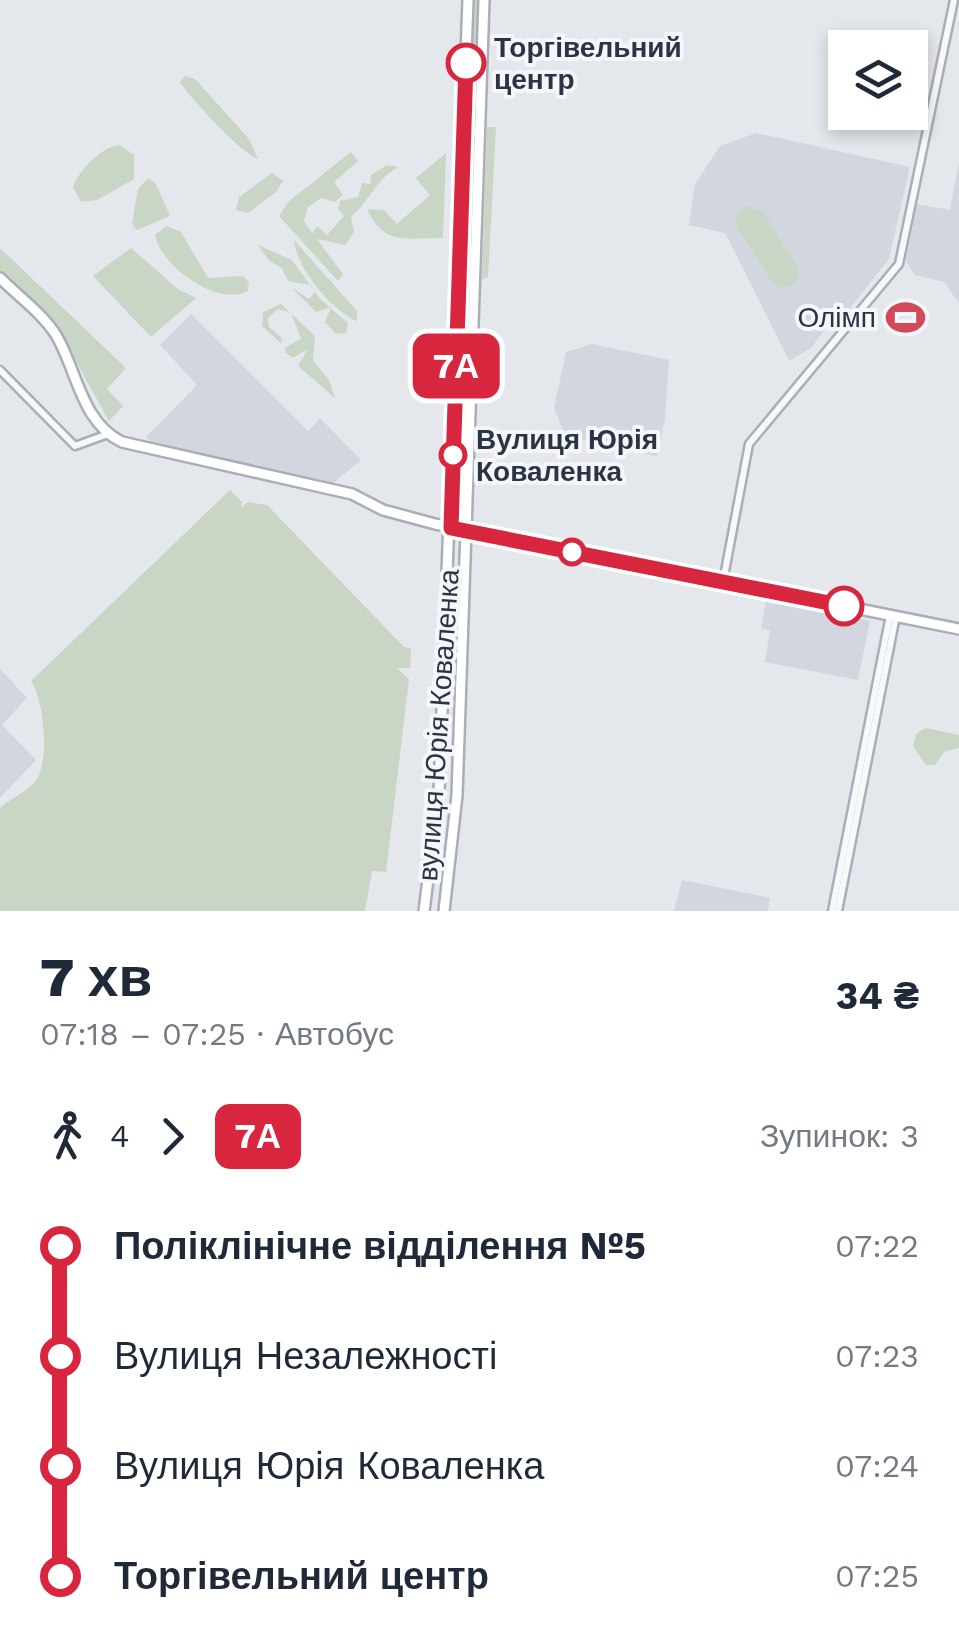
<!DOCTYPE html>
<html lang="uk">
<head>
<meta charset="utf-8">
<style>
	:root { --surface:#fff; --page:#f2f2f3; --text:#1f2937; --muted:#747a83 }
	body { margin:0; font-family:"Work Sans",sans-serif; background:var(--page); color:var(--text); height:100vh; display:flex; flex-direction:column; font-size:38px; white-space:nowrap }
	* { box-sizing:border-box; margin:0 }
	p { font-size:32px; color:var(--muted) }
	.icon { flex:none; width:55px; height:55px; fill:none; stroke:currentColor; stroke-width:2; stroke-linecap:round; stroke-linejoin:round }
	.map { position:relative; height:911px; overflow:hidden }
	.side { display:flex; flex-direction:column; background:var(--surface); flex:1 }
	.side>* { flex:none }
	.badge { padding:0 20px; border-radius:15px; font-size:35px; line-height:65px }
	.buttons { position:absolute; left:828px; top:30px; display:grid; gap:20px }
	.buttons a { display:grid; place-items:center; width:100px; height:100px; border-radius:0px; background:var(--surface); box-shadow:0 5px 15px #0003; font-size:50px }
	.map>.badge { position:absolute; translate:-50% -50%; box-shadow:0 0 0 5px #fff }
	.legs { display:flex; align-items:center; gap:15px; height:110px; padding:0 40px; font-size:32px }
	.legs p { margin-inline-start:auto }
	.summary { display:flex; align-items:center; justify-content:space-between; height:170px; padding:0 40px }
	h1 { font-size:55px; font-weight:800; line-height:75px }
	ul { padding:0 40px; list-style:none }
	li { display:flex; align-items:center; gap:35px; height:110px; font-size:38px }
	li i { display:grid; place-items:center; width:15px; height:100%; margin:0 12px; background:currentColor }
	li i::after { content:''; width:25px; height:25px; margin:-12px; border:8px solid; border-radius:50%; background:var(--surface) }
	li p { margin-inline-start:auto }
	li:first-child i { background:linear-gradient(#0000 50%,currentColor 0) }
	li:last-child i { background:linear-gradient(currentColor 50%,#0000 0) }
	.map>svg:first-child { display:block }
	.built { fill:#d2d6de }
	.green { fill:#c9d6c5 }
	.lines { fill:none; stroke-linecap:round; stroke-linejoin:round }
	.street-casing { stroke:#a9aeb7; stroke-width:11 }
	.secondary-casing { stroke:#a9aeb7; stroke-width:14 }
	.street { stroke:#f7f8fa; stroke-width:6 }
	.secondary { stroke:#fff; stroke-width:9 }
	.line-1-casing { stroke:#fff; stroke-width:22 }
	.line-1 { stroke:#d7263d; stroke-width:15 }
	.stop-1-dot { fill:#fff; stroke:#d7263d; stroke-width:5 }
	.labels { text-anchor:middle; stroke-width:8; stroke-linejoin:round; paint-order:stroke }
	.stop-label { font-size:28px; font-weight:bold; fill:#2b3445; stroke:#f4f6f9; text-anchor:start }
	.poi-label { font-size:28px; fill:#2b3445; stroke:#f4f6f9; text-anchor:end }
	.street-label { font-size:28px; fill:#2b3445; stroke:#f4f6f9 }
</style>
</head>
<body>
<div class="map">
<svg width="959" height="911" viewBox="0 0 959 911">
	<rect width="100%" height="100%" fill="#e4e7ec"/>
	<!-- built -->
	<g class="built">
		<polygon points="756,133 910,167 889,259 846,313 840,309 812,347 789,361 725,233 689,225 695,184 720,146"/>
		<polygon points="959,162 959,303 944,282 915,275 906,261 917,204 950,210"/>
		<polygon points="191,314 308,431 320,418 361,460 332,484 156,447 146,437 197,385 160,345"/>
		<polygon points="592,344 669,360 665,419 657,456 566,437 554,408 566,352"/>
		<polygon points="766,600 870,621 858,680 765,662 770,631 761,628"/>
		<polygon points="0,669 27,698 2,725 36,760 0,798"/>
		<polygon points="682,880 770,898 768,911 674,911"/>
	</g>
	<!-- green -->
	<g class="green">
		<polygon points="474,0 478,0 460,510 457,507"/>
		<path d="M185 76 195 79 249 139 258 159C244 156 189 97 180 82Z"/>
		<polygon points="487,127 496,127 488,277 482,280"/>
		<path d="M119 145 134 155V179L97 200 81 202 73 187C79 170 101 147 119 145Z"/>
		<path d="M351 152 358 161 334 182 343 195 335 202 321 198 308 207 304 221 312 233 317 226 327 235 344 216 338 209 340 201 358 197 362 183 370 184 371 175 387 165 398 167C375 180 369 202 351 217L354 232 345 245 317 239 343 274 338 281 279 216 288 202Z"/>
		<path d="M446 153 443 238C405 238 384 246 367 209L384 210 397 224 430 195 416 178Z"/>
		<polygon points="272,173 283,181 276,192 248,213 236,210 239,197"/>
		<polygon points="148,178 156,184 170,216 137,230 132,224 138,189"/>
		<polygon points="745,206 762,211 797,265 799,276 792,285 782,288 773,283 737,228 736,215"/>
		<path d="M166 226 181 232 208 278 243 276 249 283 248 291C218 308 160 265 155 235Z"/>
		<path d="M294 240 357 311V321C334 313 296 268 294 240Z"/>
		<polygon points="258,245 292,260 320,299 348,323 346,333 336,334 325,322 331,307 316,312 292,288 309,299 315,292 311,285 288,281 282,268 269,261"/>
		<polygon points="0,248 126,368 107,389 123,406 109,421 57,327 0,272"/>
		<polygon points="131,248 178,289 196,298 151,337 93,276"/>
		<polygon points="281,304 315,336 313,360 329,380 335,398 298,366 308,349 293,358 285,352 286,347 301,339 291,313 278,309 268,318 269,327 281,337 282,344 262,326 263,312"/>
		<path d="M230 490 242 502 241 507 248 502 267 505 404 647 411 648 410 668H397L409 679 386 872 372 871 365 911H0V808C11 797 30 792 38 777 49 756 44 700 31 681Z"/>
		<polygon points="926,728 959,735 959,748 944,752 935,765 926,765 913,746 916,734"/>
	</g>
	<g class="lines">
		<defs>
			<g id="street">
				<polyline points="0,370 75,446 108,434"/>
				<polyline points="723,582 749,444 899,264 954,0"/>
				<polyline points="832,911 890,615"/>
				<polyline points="838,911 896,616"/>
			</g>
			<g id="secondary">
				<path d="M0 278C18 296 43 314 56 335 77 370 81 422 122 442L352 494 383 510 435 524 959 629"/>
				<polyline points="424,911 439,792 468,0"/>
				<polyline points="444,911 457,795 484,0"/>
			</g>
		</defs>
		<!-- street casing -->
		<use href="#street" class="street-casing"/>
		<!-- secondary casing -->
		<use href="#secondary" class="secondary-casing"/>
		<!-- street -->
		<use href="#street" class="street"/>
		<!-- secondary -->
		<use href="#secondary" class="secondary"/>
	</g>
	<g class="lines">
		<defs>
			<polyline id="line-1" points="466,63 451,528 844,606"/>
		</defs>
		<!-- line-1 casing -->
		<use href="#line-1" class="line-1-casing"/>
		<!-- line-1 -->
		<use href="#line-1" class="line-1"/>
	</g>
	<!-- icons -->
	<defs>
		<symbol id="stadium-bare" viewBox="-9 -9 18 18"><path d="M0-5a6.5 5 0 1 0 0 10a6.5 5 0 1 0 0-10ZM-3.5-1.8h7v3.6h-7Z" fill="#d1495b" stroke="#f4f6f9" stroke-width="2.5" paint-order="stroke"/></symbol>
	</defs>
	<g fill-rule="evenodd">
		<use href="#stadium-bare" x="878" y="290" width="55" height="55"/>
	</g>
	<!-- markers -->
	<g class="stop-1-dot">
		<circle cx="466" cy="63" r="18"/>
		<circle cx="453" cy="455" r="12"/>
		<circle cx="572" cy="552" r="12"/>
		<circle cx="844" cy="606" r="18"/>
	</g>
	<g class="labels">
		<!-- stop labels -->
		<g class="stop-label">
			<text x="494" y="57">Торгівельний<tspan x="494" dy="32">центр</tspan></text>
			<text x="476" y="449">Вулиця Юрія<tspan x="476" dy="32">Коваленка</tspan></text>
		</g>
		<!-- poi labels -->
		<g class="poi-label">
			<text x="876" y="327">Олімп</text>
		</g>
		<!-- street labels -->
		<g class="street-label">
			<text transform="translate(438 725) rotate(-86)" y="10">вулиця Юрія Коваленка</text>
		</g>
	</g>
</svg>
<div class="buttons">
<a><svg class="icon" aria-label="layers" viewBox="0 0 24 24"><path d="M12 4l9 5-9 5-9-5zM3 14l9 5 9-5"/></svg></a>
</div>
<b class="badge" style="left:456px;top:366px;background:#d7263d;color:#fff">7А</b>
</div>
<section class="side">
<div class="summary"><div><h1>7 хв</h1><p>07:18 – 07:25 · Автобус</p></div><b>34 ₴</b></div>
<div class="legs"><svg class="icon" aria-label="walk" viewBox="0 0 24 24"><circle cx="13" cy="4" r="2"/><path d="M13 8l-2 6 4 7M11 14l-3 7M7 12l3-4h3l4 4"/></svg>4<svg class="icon" aria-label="forward" viewBox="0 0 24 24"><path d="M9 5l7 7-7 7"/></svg><b class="badge" style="background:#d7263d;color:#fff">7А</b><p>Зупинок: 3</p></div>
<ul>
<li><i style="color:#d7263d"></i><b>Поліклінічне відділення №5</b><p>07:22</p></li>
<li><i style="color:#d7263d"></i><span>Вулиця Незалежності</span><p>07:23</p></li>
<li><i style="color:#d7263d"></i><span>Вулиця Юрія Коваленка</span><p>07:24</p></li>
<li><i style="color:#d7263d"></i><b>Торгівельний центр</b><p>07:25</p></li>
</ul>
</section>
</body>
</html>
